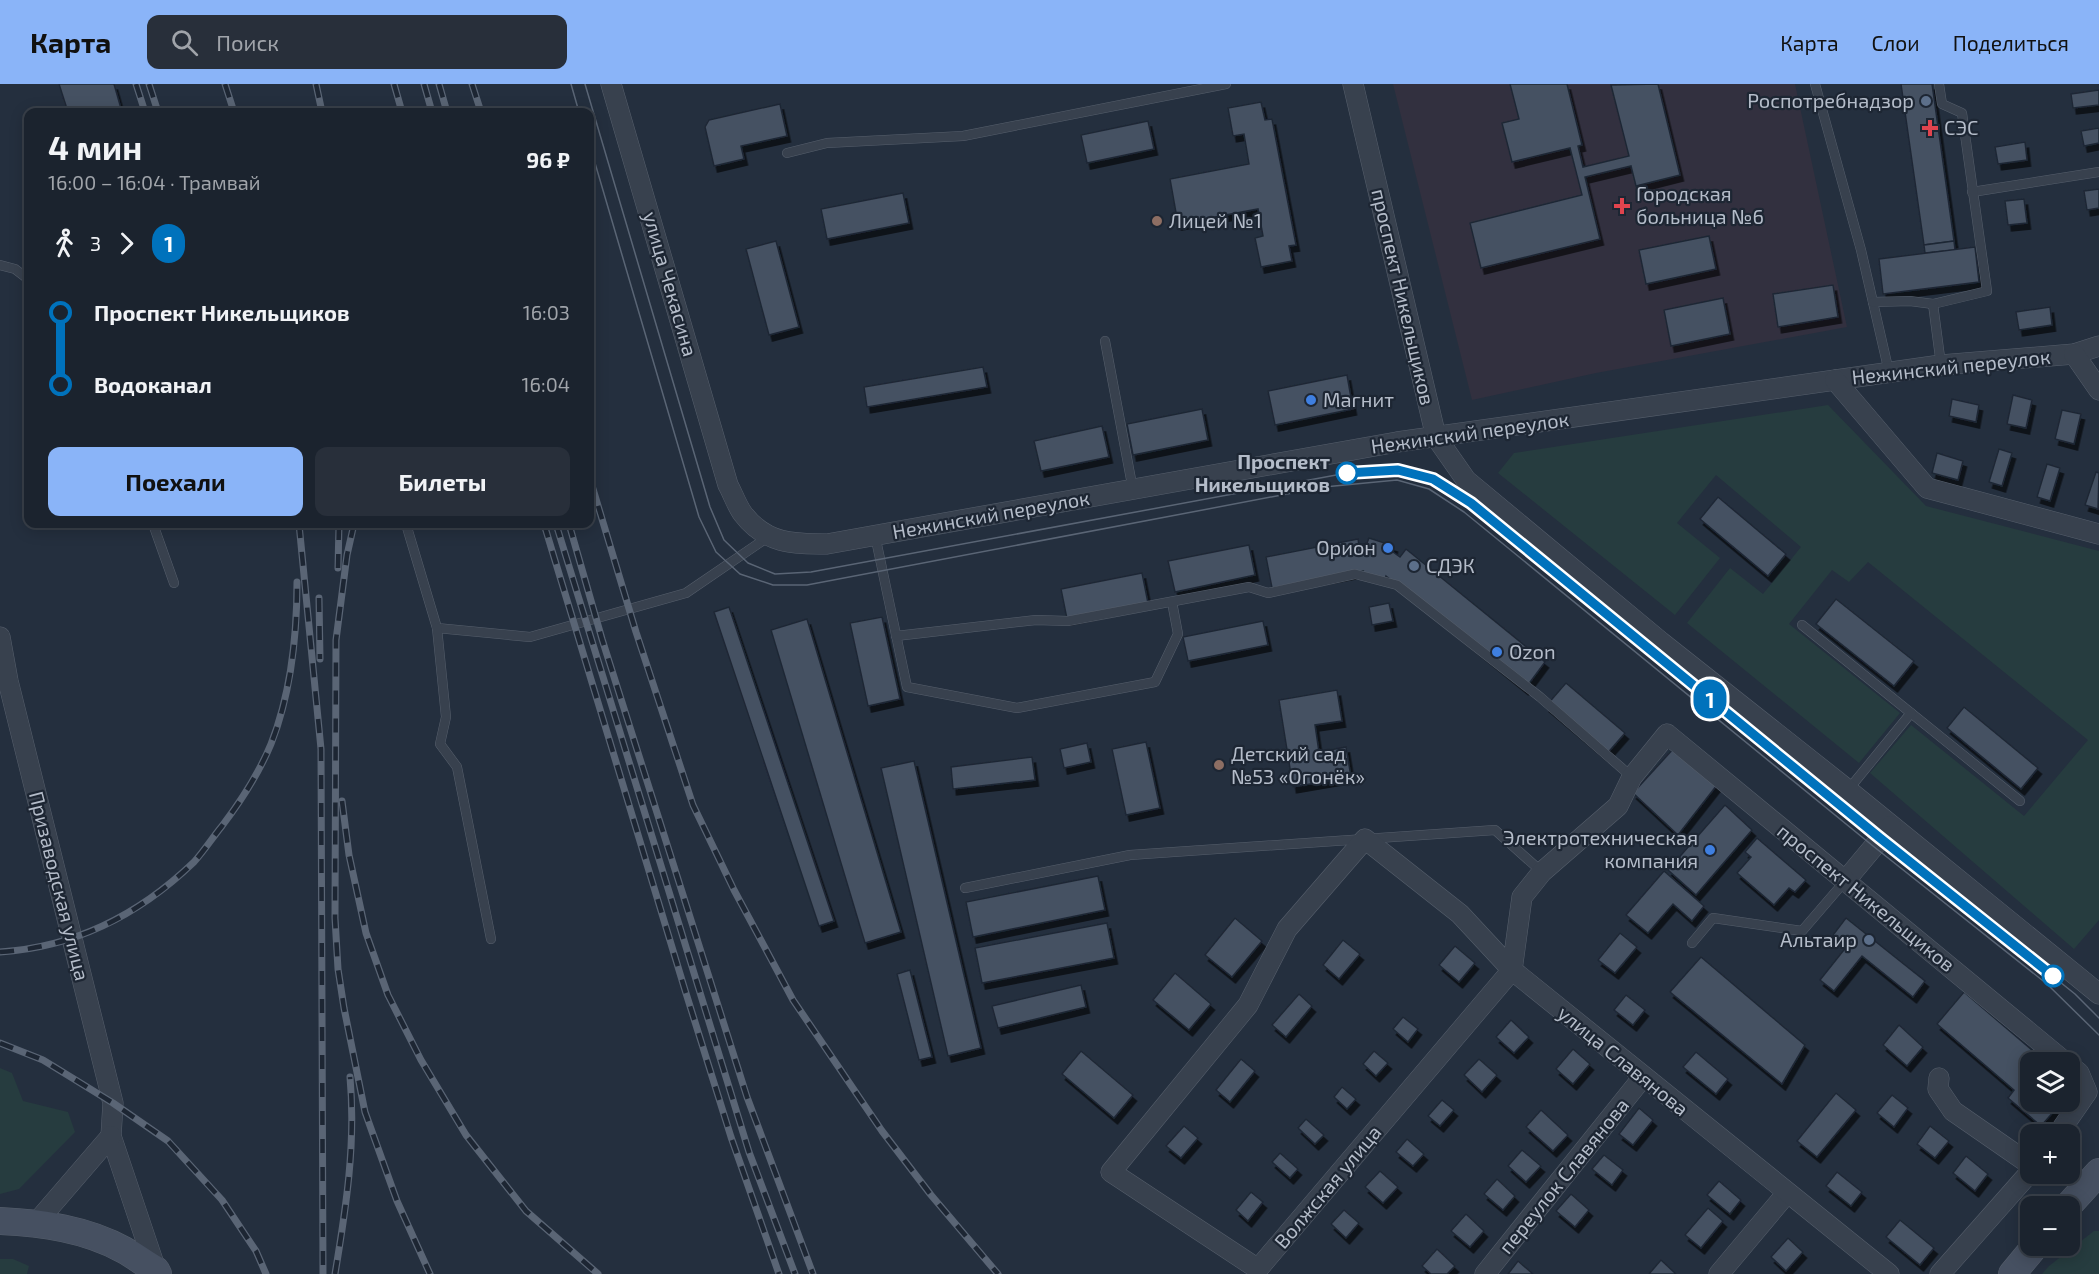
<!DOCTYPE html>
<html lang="ru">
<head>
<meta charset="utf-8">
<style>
	:root { --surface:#1b232e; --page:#282f3a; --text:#f1f3f6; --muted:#a0a4aa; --line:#39404a; --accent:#8ab4f8 }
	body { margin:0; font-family:"Exo 2",sans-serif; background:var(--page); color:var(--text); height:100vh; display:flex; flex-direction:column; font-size:22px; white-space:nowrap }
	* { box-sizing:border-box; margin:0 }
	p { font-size:20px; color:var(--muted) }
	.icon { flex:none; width:33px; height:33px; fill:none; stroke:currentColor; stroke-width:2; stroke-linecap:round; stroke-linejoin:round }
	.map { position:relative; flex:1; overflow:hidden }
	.side { position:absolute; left:24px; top:24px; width:570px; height:420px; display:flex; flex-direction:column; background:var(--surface); border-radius:12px; box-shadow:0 3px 15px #0003,0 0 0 2px var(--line) }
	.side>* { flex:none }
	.badge { padding:0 12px; border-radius:20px; font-size:21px; line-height:39px }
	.tools { position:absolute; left:2020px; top:968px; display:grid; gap:12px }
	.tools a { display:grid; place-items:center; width:60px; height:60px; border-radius:12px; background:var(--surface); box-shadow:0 3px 15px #0003,0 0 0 2px var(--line); font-size:30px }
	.map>.badge { position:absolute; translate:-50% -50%; box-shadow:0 0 0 3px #fff }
	.legs { display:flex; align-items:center; gap:9px; height:66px; padding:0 24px; font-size:20px }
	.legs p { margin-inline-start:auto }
	.summary { display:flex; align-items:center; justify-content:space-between; height:102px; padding:0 24px }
	h1 { font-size:33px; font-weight:700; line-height:45px }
	.cta { display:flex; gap:12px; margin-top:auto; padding:12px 24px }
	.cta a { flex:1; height:69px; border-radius:12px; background:var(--accent); color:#111; font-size:24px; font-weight:700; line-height:69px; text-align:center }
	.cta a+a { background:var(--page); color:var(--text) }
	ul { padding:0 24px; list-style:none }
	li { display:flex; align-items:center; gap:21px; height:72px; font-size:22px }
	li i { display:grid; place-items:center; width:9px; height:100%; margin:0 8px; background:currentColor }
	li i::after { content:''; width:15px; height:15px; margin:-8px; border:4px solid; border-radius:50%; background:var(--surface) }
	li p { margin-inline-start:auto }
	li:first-child i { background:linear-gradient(#0000 50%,currentColor 0) }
	li:last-child i { background:linear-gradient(currentColor 50%,#0000 0) }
	header { display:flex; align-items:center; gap:36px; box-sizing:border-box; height:84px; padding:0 30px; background:var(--accent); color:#111 }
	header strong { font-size:28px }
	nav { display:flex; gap:33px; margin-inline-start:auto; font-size:21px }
	.search { width:420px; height:54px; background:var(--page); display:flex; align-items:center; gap:15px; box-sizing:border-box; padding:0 21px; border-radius:12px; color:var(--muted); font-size:22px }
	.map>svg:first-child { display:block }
	.medical { fill:#32303f }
	.green { fill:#263c3f }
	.building { fill:#455162; stroke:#1f2835; stroke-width:1.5; filter:url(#shadow) }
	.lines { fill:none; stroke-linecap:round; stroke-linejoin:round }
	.lane-casing { stroke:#565f6c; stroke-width:10 }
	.street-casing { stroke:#565f6c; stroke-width:21 }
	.secondary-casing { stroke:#565f6c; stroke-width:28 }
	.lane { stroke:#38414e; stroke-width:9 }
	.street { stroke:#38414e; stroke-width:20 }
	.secondary { stroke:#465061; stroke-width:27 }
	.tram { stroke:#5a6575; stroke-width:1.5 }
	.rail-casing { stroke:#5a6575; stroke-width:7 }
	.rail { stroke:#1d2633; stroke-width:4.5; stroke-dasharray:14; stroke-linecap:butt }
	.line-1-casing { stroke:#fff; stroke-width:14 }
	.line-1 { stroke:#0072bc; stroke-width:9 }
	.service-dot { fill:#5c6f8a; stroke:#1d2633; stroke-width:2 }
	.health-dot { fill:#e0444e; stroke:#1d2633; stroke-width:2 }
	.education-dot { fill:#8d6e63; stroke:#1d2633; stroke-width:2 }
	.shop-dot { fill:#3f7fe0; stroke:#1d2633; stroke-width:2 }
	.stop-1-dot { fill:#fff; stroke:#0072bc; stroke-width:3 }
	.labels { text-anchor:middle; stroke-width:4.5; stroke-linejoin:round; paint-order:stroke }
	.poi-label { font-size:20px; fill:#b4bcc9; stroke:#1d2633; text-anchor:start }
	.street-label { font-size:20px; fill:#b4bcc9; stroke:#1d2633 }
	.stop-label { font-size:20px; font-weight:bold; fill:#b4bcc9; stroke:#1d2633; text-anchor:end }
</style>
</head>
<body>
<header>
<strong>Карта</strong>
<div class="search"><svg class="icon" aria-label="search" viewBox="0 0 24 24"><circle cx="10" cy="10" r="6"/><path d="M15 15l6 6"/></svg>Поиск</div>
<nav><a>Карта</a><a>Слои</a><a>Поделиться</a></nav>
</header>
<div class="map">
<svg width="2099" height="1190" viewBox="0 0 2099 1190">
	<defs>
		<filter id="shadow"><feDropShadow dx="3.5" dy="6" stdDeviation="0" flood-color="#0009"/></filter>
	</defs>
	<rect width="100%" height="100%" fill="#242f3e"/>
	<!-- medical -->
	<polygon class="medical" points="1393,0 1795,0 1847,243 1596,289 1472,316"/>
	<!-- green -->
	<g class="green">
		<polygon points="1828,321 1926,422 2099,467 2099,836 2074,865 1870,689 1911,641 2024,732 2088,656 1868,478 1849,498 1832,486 1789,540 1900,629 1859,679 1687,539 1730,484 1763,510 1801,463 1716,391 1677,439 1720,474 1675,531 1498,389 1514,369"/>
		<polygon points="0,984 12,989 23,1017 68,1028 75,1048 19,1105 0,1110"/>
		<polygon points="2094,1147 2099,1147 2099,1190 2042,1190 2049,1182"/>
		<polygon points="0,1175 13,1175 29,1182 27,1190 0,1190"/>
	</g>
	<!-- building -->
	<g class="building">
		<polygon points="59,0 114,0 122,28 68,28"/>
		<polygon points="1510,0 1567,0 1582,61 1578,62 1583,83 1629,72 1611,1 1658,0 1680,91 1636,102 1631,82 1585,93 1600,155 1481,184 1470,139 1582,111 1570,64 1512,78 1502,39 1519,35"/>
		<polygon points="1901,0 1932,0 1954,157 1924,161"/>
		<polygon points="2099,6 2099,21 2073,24 2071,10"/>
		<polygon points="1261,18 1265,36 1272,35 1296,161 1289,162 1292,177 1261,183 1255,154 1263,152 1258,125 1178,140 1170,95 1249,80 1244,50 1233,52 1228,24"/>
		<polygon points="780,20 787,52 741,62 744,75 714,82 705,43 709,36"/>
		<polygon points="1148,37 1154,65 1087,79 1081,51"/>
		<polygon points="2099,44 2099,59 2084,62 2081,47"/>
		<polygon points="2025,58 2027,76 1998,80 1995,63"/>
		<polygon points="2099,105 2099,124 2087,126 2084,107"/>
		<polygon points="903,109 909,139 827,155 821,125"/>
		<polygon points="2024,115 2027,139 2008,141 2005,117"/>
		<polygon points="1709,152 1716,185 1646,200 1639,166"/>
		<polygon points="776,157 799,243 769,251 746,165"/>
		<polygon points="1954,157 1955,166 1925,169 1924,161"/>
		<polygon points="1975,163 1979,198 1883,210 1879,175"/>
		<polygon points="1833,201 1838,233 1778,243 1773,210"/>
		<polygon points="1723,214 1730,250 1671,262 1664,226"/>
		<polygon points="2050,223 2052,241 2019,246 2016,228"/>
		<polygon points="983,283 987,303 867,323 864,303"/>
		<polygon points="1347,291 1353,325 1275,341 1268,307"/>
		<polygon points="2013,311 2032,316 2026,344 2007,340"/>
		<polygon points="1952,315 1979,321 1976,338 1949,332"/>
		<polygon points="1202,325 1208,356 1133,371 1127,340"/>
		<polygon points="2062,326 2081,330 2074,360 2055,355"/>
		<polygon points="1102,342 1109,373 1041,387 1034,357"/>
		<polygon points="1999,365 2012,369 2002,402 1989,398"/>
		<polygon points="1937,369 1963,377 1958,396 1932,389"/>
		<polygon points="2047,380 2060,384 2050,417 2037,413"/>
		<polygon points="2096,388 2099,389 2098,425 2085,421"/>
		<polygon points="1718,413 1786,470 1768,492 1700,435"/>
		<polygon points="1369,454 1394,462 1393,468 1400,473 1406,465 1545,578 1525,605 1386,492 1385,496 1362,489 1363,487 1272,504 1266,473 1358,455 1359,461 1367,459"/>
		<polygon points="1249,461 1255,491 1175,508 1168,477"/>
		<polygon points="1142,489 1148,519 1067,535 1061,505"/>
		<polygon points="1836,515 1914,577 1894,602 1816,540"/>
		<polygon points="1389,519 1393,537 1372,541 1369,523"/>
		<polygon points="729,523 834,837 819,842 714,528"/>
		<polygon points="882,533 900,615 868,622 850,539"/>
		<polygon points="807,535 901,848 865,859 771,546"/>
		<polygon points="1263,537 1268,561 1188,577 1183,553"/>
		<polygon points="1566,599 1625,649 1605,672 1546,622"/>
		<polygon points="1337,606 1342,637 1315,641 1319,668 1346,663 1351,693 1293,703 1279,616"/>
		<polygon points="1964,623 2038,684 2021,705 1947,644"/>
		<polygon points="1146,658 1160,724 1126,731 1112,665"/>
		<polygon points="1087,659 1091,678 1064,684 1060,665"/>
		<polygon points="1675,663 1717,701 1678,751 1633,709"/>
		<polygon points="1032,673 1035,696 953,705 951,683"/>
		<polygon points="914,677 981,964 948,972 881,684"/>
		<polygon points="1725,721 1752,746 1696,811 1668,786"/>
		<polygon points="1757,754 1806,796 1795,808 1789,804 1774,821 1737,789 1751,773 1745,768"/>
		<polygon points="1664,787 1704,822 1692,837 1673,820 1648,849 1626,831"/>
		<polygon points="1098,792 1105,826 973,853 966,818"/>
		<polygon points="1235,834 1262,857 1232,893 1205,871"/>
		<polygon points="1846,834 1925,897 1913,913 1862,872 1834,907 1820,896 1847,862 1833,851"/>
		<polygon points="1107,839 1114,874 982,899 975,864"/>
		<polygon points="1620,849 1637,863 1615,889 1598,876"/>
		<polygon points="1343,856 1360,870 1339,895 1323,881"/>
		<polygon points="1455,862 1475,879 1459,898 1439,881"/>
		<polygon points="1701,873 1805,961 1782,1000 1670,908"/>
		<polygon points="910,886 932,973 919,976 897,890"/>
		<polygon points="1175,889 1211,920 1189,946 1153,916"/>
		<polygon points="1081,901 1086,923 998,944 992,922"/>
		<polygon points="1964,908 2046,978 2031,978 2031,1017 2063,1017 2041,1042 2008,1014 2014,1006 1937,940"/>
		<polygon points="1299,910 1312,922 1286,953 1272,941"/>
		<polygon points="1626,911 1645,926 1633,941 1614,926"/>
		<polygon points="1403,933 1418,945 1408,958 1393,945"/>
		<polygon points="1511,936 1529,953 1514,969 1496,953"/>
		<polygon points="1899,941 1923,963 1907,982 1883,961"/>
		<polygon points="1573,965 1590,980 1573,1000 1556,985"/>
		<polygon points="1081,967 1133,1011 1114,1034 1062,990"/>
		<polygon points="1374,967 1388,979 1376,992 1363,980"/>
		<polygon points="1696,968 1728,995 1716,1010 1683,983"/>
		<polygon points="1241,975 1255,987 1230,1018 1216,1006"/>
		<polygon points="1479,975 1497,991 1482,1008 1464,991"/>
		<polygon points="1342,1003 1356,1015 1347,1025 1334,1013"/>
		<polygon points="1836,1009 1856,1026 1817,1073 1797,1057"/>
		<polygon points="1892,1011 1908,1024 1894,1043 1877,1029"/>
		<polygon points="1442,1016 1454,1026 1440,1042 1428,1032"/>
		<polygon points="1639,1024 1653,1036 1633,1061 1619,1050"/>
		<polygon points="1541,1026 1568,1051 1553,1067 1526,1043"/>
		<polygon points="1306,1035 1324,1051 1315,1060 1298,1044"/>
		<polygon points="1184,1042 1198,1054 1181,1074 1166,1062"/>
		<polygon points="1930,1042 1949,1057 1935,1074 1917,1060"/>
		<polygon points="1407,1055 1424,1070 1413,1082 1396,1068"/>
		<polygon points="1522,1066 1541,1082 1526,1098 1508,1082"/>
		<polygon points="1280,1069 1298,1085 1290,1094 1272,1078"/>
		<polygon points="1604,1071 1623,1086 1612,1101 1592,1085"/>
		<polygon points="1966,1072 1988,1090 1975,1107 1953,1089"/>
		<polygon points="1380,1087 1398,1103 1383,1119 1365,1103"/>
		<polygon points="1837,1088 1862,1108 1851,1122 1826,1102"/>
		<polygon points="1497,1095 1515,1112 1503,1126 1484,1110"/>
		<polygon points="1719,1097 1741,1116 1730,1130 1707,1111"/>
		<polygon points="1251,1108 1263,1118 1248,1137 1236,1126"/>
		<polygon points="1571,1110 1589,1126 1575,1143 1556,1127"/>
		<polygon points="1708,1124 1723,1137 1701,1164 1685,1151"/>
		<polygon points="1344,1126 1359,1139 1346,1154 1331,1140"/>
		<polygon points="1466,1130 1484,1147 1470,1163 1451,1147"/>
		<polygon points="1900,1136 1934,1164 1920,1181 1886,1153"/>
		<polygon points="1788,1154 1803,1168 1786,1187 1771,1173"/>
		<polygon points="1437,1165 1455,1182 1447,1190 1431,1190 1422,1182"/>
		<polygon points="1661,1176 1676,1190 1649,1190"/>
		<polygon points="1518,1177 1533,1190 1508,1190"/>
	</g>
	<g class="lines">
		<defs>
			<g id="lane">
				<polyline points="1815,0 1861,166 1889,288"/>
				<polyline points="787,69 827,59 963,52 1226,0"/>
				<polyline points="1972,108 2099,88"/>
				<polyline points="0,181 15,185 28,195"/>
				<polyline points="1873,218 1910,217 1933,220 1987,207 1962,29 1942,20 1939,0"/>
				<polyline points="1933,220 1941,281"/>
				<polyline points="1105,257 1133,406"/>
				<polyline points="153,440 174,499"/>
				<polyline points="406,440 437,544 530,553 686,509 768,453"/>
				<polyline points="875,451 907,603 1017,624 1155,598 1178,550 1172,518"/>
				<polyline points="1802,541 2020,717"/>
				<polyline points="437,544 446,633 440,660 457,683 491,855"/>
				<polyline points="896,552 1036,536 1068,537 1249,503 1268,509 1355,490 1397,501 1540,613 1632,693"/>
				<polyline points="1848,706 1911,629"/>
				<polyline points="965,804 1130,771 1495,746 1542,788"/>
				<polyline points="1692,859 1713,834 1802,847 1845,797"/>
			</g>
			<g id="street">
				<path d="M611 0 728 401C733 410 737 422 743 430 766 460 793 460 827 460L1397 358 1941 281 2074 270 2099 262"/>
				<polyline points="1353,0 1436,353 1466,396 1661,558 1848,706 2099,910"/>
				<polyline points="2074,270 2099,306"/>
				<polyline points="1835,296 1927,404 2099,450"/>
				<polyline points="0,553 8,597 113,1019 111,1052 156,1186"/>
				<polyline points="1845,797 1891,742"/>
				<polyline points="1939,994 1938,1005 1953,1027 2031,1081"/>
				<polyline points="2058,1050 2087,1008 2079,989 2070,982"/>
				<polyline points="36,1139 111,1052"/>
				<polyline points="1485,1190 1643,993"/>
				<polyline points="1719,1190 1787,1109"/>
				<polyline points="1889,1190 1512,886 1460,830 1365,755 1287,845 1248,921 1111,1088 1258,1185 1512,886 1522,813 1542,788 1618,722 1632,693 1667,650 2065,978"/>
				<polyline points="1940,1190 2031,1087"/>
			</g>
			<g id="secondary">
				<polyline points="2068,1122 2099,1088"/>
				<path d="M0 1137C42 1139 86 1145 124 1166 135 1172 145 1180 156 1186L158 1190"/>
				<polyline points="2012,1190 2036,1161"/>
			</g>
		</defs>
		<!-- lane casing -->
		<use href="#lane" class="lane-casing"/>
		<!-- street casing -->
		<use href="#street" class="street-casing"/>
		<!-- secondary casing -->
		<use href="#secondary" class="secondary-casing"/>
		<!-- lane -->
		<use href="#lane" class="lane"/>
		<!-- street -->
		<use href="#street" class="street"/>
		<!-- secondary -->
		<use href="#secondary" class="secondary"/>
		<!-- tram -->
		<g class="tram">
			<polyline points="571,0 579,28"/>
			<polyline points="585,0 710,423 724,456 748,479 775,490 811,488 1347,389 1398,386 1433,395 1471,419 1880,754 2075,910 2099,934"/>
			<polyline points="590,62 699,433 716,468 740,490 773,501 807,501 1324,403 1397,396 1429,405 1464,428 1873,762 2047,900 2099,951"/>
		</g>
		<defs>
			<g id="rail">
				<polyline points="136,0 145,28"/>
				<polyline points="149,0 158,28"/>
				<polyline points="225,0 234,28"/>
				<polyline points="316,0 322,28"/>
				<polyline points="394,0 402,28"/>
				<polyline points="424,0 432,28"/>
				<polyline points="439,0 447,28"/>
				<polyline points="472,0 481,28"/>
				<polyline points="590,395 636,548 693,721 734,806 793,916 882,1047 931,1111 998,1190"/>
				<polyline points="299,440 321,665 323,1190"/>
				<polyline points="354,440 347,471 336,556 335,834 338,885 344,924 365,1028 397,1117 430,1190"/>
				<polyline points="544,440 685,906 731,1053 779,1190"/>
				<polyline points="556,440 749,1068 795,1190"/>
				<polyline points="569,440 602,555 747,1013 813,1190"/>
				<polyline points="338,484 339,440"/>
				<polyline points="319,514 320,575"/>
				<polyline points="342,717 349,771 366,849 388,911 421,976 466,1051 526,1127 598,1190"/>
				<path d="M0 868C76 863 139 831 194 778 204 767 213 753 222 742 241 717 259 689 271 660 291 609 297 552 297 498"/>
				<polyline points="0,959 43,976 113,1019 168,1057 222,1116 256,1167 266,1190"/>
				<path d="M335 1190C346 1124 356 1060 350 993"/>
			</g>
		</defs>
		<!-- rail casing -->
		<use href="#rail" class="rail-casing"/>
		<!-- rail -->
		<use href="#rail" class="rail"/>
	</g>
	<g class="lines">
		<defs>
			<polyline id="line-1" points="1347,389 1398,386 1433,395 1471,419 1880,754 2053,892"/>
		</defs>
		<!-- line-1 casing -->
		<use href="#line-1" class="line-1-casing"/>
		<!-- line-1 -->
		<use href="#line-1" class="line-1"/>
	</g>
	<!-- markers -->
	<g class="service-dot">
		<circle cx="1926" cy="17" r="6"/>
		<circle cx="1414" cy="482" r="6"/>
		<circle cx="1869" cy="856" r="6"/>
	</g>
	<g class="health-dot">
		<path d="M1927 35h6v6h6v6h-6v6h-6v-6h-6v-6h6z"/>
		<path d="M1619 113h6v6h6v6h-6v6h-6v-6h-6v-6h6z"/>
	</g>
	<g class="education-dot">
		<circle cx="1157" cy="137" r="6"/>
		<circle cx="1219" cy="681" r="6"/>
	</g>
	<g class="shop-dot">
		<circle cx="1311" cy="316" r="6"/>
		<circle cx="1388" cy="464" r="6"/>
		<circle cx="1497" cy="568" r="6"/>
		<circle cx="1710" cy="766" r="6"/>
	</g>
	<g class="stop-1-dot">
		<circle cx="1347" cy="389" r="10"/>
		<circle cx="2053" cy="892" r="10"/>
	</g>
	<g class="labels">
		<!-- poi labels -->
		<g class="poi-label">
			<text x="1914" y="24" text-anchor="end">Роспотребнадзор</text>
			<text x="1944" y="51">СЭС</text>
			<text x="1636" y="117">Городская<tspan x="1636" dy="23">больница №6</tspan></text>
			<text x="1169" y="144">Лицей №1</text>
			<text x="1323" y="323">Магнит</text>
			<text x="1376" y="471" text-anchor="end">Орион</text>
			<text x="1426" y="489">СДЭК</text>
			<text x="1509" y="575">Ozon</text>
			<text x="1231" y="677">Детский сад<tspan x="1231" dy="23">№53 «Огонёк»</tspan></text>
			<text x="1698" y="761" text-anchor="end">Электротехническая<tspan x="1698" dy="23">компания</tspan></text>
			<text x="1857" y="863" text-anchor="end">Альтаир</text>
		</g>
		<!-- street labels -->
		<g class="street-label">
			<text transform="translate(670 200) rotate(74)" y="7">улица Чекасина</text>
			<text transform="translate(1403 213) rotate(77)" y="7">проспект Никельщиков</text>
			<text transform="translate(1951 283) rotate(-6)" y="7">Нежинский переулок</text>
			<text transform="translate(1470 349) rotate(-8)" y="7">Нежинский переулок</text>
			<text transform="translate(991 431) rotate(-10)" y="7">Нежинский переулок</text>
			<text transform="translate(59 802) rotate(76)" y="7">Призаводская улица</text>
			<text transform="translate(1866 814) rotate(39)" y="7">проспект Никельщиков</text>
			<text transform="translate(1623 977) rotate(39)" y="7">улица Славянова</text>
			<text transform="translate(1564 1092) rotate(-51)" y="7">переулок Славянова</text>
			<text transform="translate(1328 1103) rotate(-50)" y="7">Волжская улица</text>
		</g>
		<!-- stop labels -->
		<g class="stop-label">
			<text x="1330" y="385">Проспект<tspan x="1330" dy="23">Никельщиков</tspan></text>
		</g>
	</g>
</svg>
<div class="tools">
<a><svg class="icon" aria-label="layers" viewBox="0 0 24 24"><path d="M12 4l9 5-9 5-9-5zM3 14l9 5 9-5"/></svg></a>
<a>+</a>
<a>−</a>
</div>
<b class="badge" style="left:1710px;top:615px;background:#0072bc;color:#fff">1</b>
<section class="side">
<div class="summary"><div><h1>4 мин</h1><p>16:00 – 16:04 · Трамвай</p></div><b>96 ₽</b></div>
<div class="legs"><svg class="icon" aria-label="walk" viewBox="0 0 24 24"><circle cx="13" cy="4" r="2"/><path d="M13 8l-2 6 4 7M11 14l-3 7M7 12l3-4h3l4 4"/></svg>3<svg class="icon" aria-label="forward" viewBox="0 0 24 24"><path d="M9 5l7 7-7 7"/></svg><b class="badge" style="background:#0072bc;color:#fff">1</b></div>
<ul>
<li><i style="color:#0072bc"></i><b>Проспект Никельщиков</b><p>16:03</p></li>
<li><i style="color:#0072bc"></i><b>Водоканал</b><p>16:04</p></li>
</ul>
<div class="cta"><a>Поехали</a><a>Билеты</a></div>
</section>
</div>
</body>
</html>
